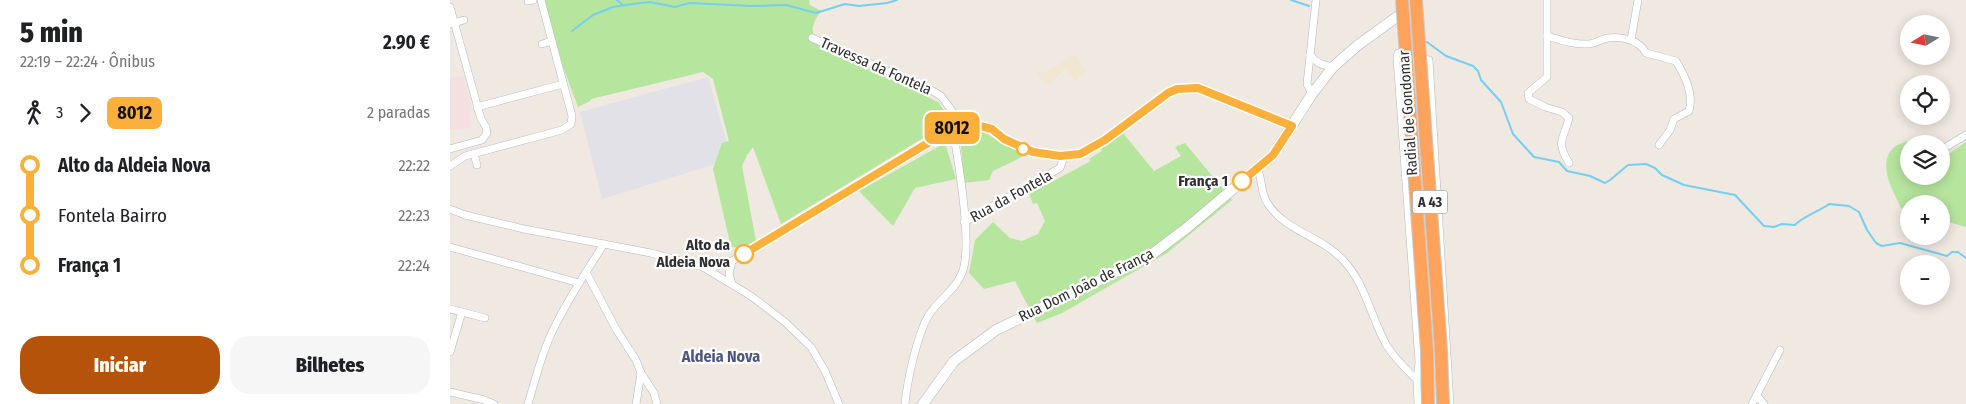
<!DOCTYPE html>
<html lang="pt">
<head>
<meta charset="utf-8">
<style>
	:root { --surface:#fff; --page:#f6f6f6; --text:#202124; --muted:#757577; --accent:#b45309 }
	body { margin:0; font-family:"Fira Sans Condensed",sans-serif; background:var(--page); color:var(--text); height:100vh; display:flex; flex-direction:column; font-size:19px; white-space:nowrap }
	* { box-sizing:border-box; margin:0 }
	p { font-size:16px; color:var(--muted) }
	.icon { flex:none; width:28px; height:28px; fill:none; stroke:currentColor; stroke-width:2; stroke-linecap:round; stroke-linejoin:round }
	.map { position:relative; flex:1; overflow:hidden }
	.side { display:flex; flex-direction:column; background:var(--surface); width:450px }
	.side>* { flex:none }
	.badge { padding:0 10px; border-radius:8px; font-size:18px; line-height:32px }
	.needle { width:32px; rotate:260deg }
	.fabs { position:absolute; left:1450px; top:15px; display:grid; gap:10px }
	.fabs a { display:grid; place-items:center; width:50px; height:50px; border-radius:50%; background:var(--surface); box-shadow:0 2px 12px #0003; font-size:25px }
	.map>.badge { position:absolute; translate:-50% -50%; box-shadow:0 0 0 2px #fff }
	.legs { display:flex; align-items:center; gap:8px; height:55px; padding:0 20px; font-size:16px }
	.legs p { margin-inline-start:auto }
	.head { display:flex; align-items:center; justify-content:space-between; height:85px; padding:0 20px }
	h1 { font-size:28px; font-weight:800; line-height:38px }
	.action { display:flex; gap:10px; margin-top:auto; padding:10px 20px }
	.action a { flex:1; height:58px; border-radius:20px; background:var(--accent); color:#fff; font-size:20px; font-weight:800; line-height:58px; text-align:center }
	.action a+a { background:var(--page); color:var(--text) }
	ul { padding:0 20px; list-style:none }
	li { display:flex; align-items:center; gap:18px; height:50px; font-size:19px }
	li i { display:grid; place-items:center; width:8px; height:100%; margin:0 6px; background:currentColor }
	li i::after { content:''; width:12px; height:12px; margin:-6px; border:4px solid; border-radius:50%; background:var(--surface) }
	li p { margin-inline-start:auto }
	li:first-child i { background:linear-gradient(#0000 50%,currentColor 0) }
	li:last-child i { background:linear-gradient(currentColor 50%,#0000 0) }
	main { display:flex; flex:1; min-height:0 }
	.map>svg:first-child { display:block }
	.industrial { fill:#e3e1e8 }
	.education { fill:#f0e6d1 }
	.medical { fill:#f5dfe0 }
	.green { fill:#b6e59e }
	.lines { fill:none; stroke-linecap:round; stroke-linejoin:round }
	.stream { stroke:#75cff0; stroke-width:2 }
	.street-casing { stroke:#b4b7c1; stroke-width:8 }
	.secondary-casing { stroke:#b4b7c1; stroke-width:11 }
	.street { stroke:#fff; stroke-width:7 }
	.secondary { stroke:#fff; stroke-width:10 }
	.highway-bridge-casing { stroke:#c9c9c9; stroke-width:14; stroke-linecap:butt }
	.highway-bridge { stroke:#ffa35c; stroke-width:12 }
	.line-1-casing { stroke:#fff; stroke-width:11 }
	.line-1 { stroke:#fbb03b; stroke-width:8 }
	.stop-1-dot { fill:#fff; stroke:#fbb03b; stroke-width:2.5 }
	.labels { text-anchor:middle; stroke-width:4.5; stroke-linejoin:round; paint-order:stroke }
	.shield { fill:#fff; stroke:#6d6d6d; stroke-width:1 }
	.shield-label { font-size:14px; font-weight:bold; fill:#2e2e2e }
	.street-label { font-size:15px; fill:#2e2e2e; stroke:#fff }
	.stop-label { font-size:15px; font-weight:bold; fill:#2e2e2e; stroke:#fff; text-anchor:end }
	.neighbourhood-label { font-size:16px; font-weight:bold; fill:#4d5680; stroke:#fff }
</style>
</head>
<body>
<main>
<section class="side">
<div class="head"><div><h1>5 min</h1><p>22:19 – 22:24 · Ônibus</p></div><b>2.90 €</b></div>
<div class="legs"><svg class="icon" aria-label="walk" viewBox="0 0 24 24"><circle cx="13" cy="4" r="2"/><path d="M13 8l-2 6 4 7M11 14l-3 7M7 12l3-4h3l4 4"/></svg>3<svg class="icon" aria-label="forward" viewBox="0 0 24 24"><path d="M9 5l7 7-7 7"/></svg><b class="badge" style="background:#fbb03b;color:#111">8012</b><p>2 paradas</p></div>
<ul>
<li><i style="color:#fbb03b"></i><b>Alto da Aldeia Nova</b><p>22:22</p></li>
<li><i style="color:#fbb03b"></i><span>Fontela Bairro</span><p>22:23</p></li>
<li><i style="color:#fbb03b"></i><b>França 1</b><p>22:24</p></li>
</ul>
<div class="action"><a>Iniciar</a><a>Bilhetes</a></div>
</section>
<div class="map">
<svg width="1516" height="404" viewBox="0 0 1516 404">
	<rect width="100%" height="100%" fill="#efe9e1"/>
	<!-- industrial -->
	<polygon class="industrial" points="258,77 279,151 269,163 152,199 130,112"/>
	<!-- education -->
	<polygon class="education" points="622,56 626,57 635,71 625,81 615,69 598,85 586,73 599,71"/>
	<!-- medical -->
	<polygon class="medical" points="13,76 22,108 19,114 22,127 0,130 0,78"/>
	<!-- green -->
	<g class="green">
		<path d="M94 0H359L360 5 371 11C362 24 360 30 367 44L488 102 501 121 331 224 303 147 297 155 292 166 306 241 291 248 281 247 263 169 272 143 279 141 263 79 253 72 141 99 140 101 128 107 102 37Z"/>
		<polygon points="531,131 576,155 543,171 539,180 514,183 511,146"/>
		<polygon points="673,133 704,171 731,156 725,147 735,143 782,200 717,253 612,313 587,323 565,281 534,289 519,273 525,240 543,222 560,238 572,241 588,234 595,221 587,203 583,204 579,194 641,161 639,159 652,151 651,149"/>
		<path d="M1462 140 1470 144H1459V176H1491V159L1516 142V227L1491 220V204H1459V210L1451 208C1443 190 1427 165 1443 148 1448 144 1456 142 1462 140Z"/>
		<polygon points="495,143 506,179 465,188 443,226 409,191"/>
	</g>
	<g class="lines">
		<!-- stream -->
		<g class="stream">
			<polyline points="167,0 173,5"/>
			<polyline points="841,0 859,6"/>
			<polyline points="122,31 143,15 163,7 183,4 200,2 225,7 239,3 301,6 336,5 366,13 395,4 409,6 437,3 447,0"/>
			<path d="M977 42 996 56 1023 66 1028 71 1031 80 1051 102 1063 134 1084 157 1109 162 1117 171 1140 176 1155 183 1160 180 1178 165 1196 164 1205 168 1212 175 1234 185 1285 195 1314 226 1324 227 1332 224 1345 225C1350 218 1370 211 1379 204L1399 206 1409 212 1417 230 1426 243 1432 246 1450 243 1497 256 1502 252H1508L1516 258"/>
		</g>
		<defs>
			<g id="street">
				<path d="M1097 0V77L1078 93 1079 99 1095 107 1112 112 1119 118C1114 140 1105 140 1119 163"/>
				<polyline points="78,1 83,0"/>
				<polyline points="0,7 31,119 36,127 37,133 32,140 0,149"/>
				<polyline points="0,24 14,20"/>
				<path d="M1097 36C1111 40 1124 45 1139 44 1146 43 1152 39 1158 38 1172 36 1189 40 1196 53L1226 61C1235 76 1244 94 1239 111L1224 119 1220 130 1209 145"/>
				<polyline points="362,38 481,90 491,96 511,123"/>
				<polyline points="1181,40 1188,0"/>
				<polyline points="92,44 102,41"/>
				<path d="M860 55C867 64 873 65 883 67"/>
				<polyline points="959,56 948,53 947,58 969,362 967,380 968,404"/>
				<polyline points="969,58 979,60 1000,404"/>
				<polyline points="862,94 857,84 866,0"/>
				<polyline points="27,107 113,84"/>
				<polyline points="511,123 514,122 542,129 554,139 583,152 610,156 630,154 655,140 718,93 727,89 748,89 842,126"/>
				<polyline points="1491,150 1516,135"/>
				<polyline points="24,154 27,165"/>
				<polyline points="0,166 15,156 112,130 121,124 122,116 91,0"/>
				<path d="M807 168C813 180 810 193 818 204 835 231 873 237 894 261 916 285 921 318 937 346 945 359 956 369 967 380"/>
				<polyline points="0,209 15,215 74,229 201,253 253,267 301,296 335,322 361,347 375,371 389,404"/>
				<polyline points="514,222 610,168 613,160 608,156"/>
				<polyline points="0,247 129,283"/>
				<polyline points="253,267 264,267 282,261 507,126"/>
				<polyline points="136,272 166,329 186,360 191,373 186,404"/>
				<polyline points="282,284 279,274 282,261"/>
				<polyline points="0,309 35,318"/>
				<polyline points="0,352 12,312"/>
				<polyline points="191,373 204,393 207,404"/>
				<polyline points="0,392 34,400 44,404"/>
				<polyline points="1307,396 1314,404"/>
				<path d="M78 404C86 377 93 349 106 324 120 296 137 270 154 244"/>
				<path d="M455 404C457 382 468 329 481 312 490 299 506 289 512 273 523 247 509 166 504 136L505 129 511 123"/>
				<polyline points="1302,404 1330,350"/>
			</g>
			<polyline id="secondary" points="473,404 504,361 546,330 701,255 738,227 823,155 862,94 883,67 908,45 958,9"/>
		</defs>
		<!-- street casing -->
		<use href="#street" class="street-casing"/>
		<!-- secondary casing -->
		<use href="#secondary" class="secondary-casing"/>
		<!-- street -->
		<use href="#street" class="street"/>
		<!-- secondary -->
		<use href="#secondary" class="secondary"/>
		<defs>
			<g id="highway-bridge">
				<polyline points="952,0 977,351 978,404"/>
				<polyline points="966,0 991,350 993,404"/>
			</g>
		</defs>
		<!-- highway-bridge casing -->
		<use href="#highway-bridge" class="highway-bridge-casing"/>
		<!-- highway-bridge -->
		<use href="#highway-bridge" class="highway-bridge"/>
	</g>
	<g class="lines">
		<defs>
			<polyline id="line-1" points="294,254 511,123 514,122 542,129 554,139 583,152 610,156 630,154 655,140 718,93 727,89 748,88 842,126 823,155 792,181"/>
		</defs>
		<!-- line-1 casing -->
		<use href="#line-1" class="line-1-casing"/>
		<!-- line-1 -->
		<use href="#line-1" class="line-1"/>
	</g>
	<!-- markers -->
	<g class="stop-1-dot">
		<circle cx="573" cy="149" r="6"/>
		<circle cx="792" cy="181" r="9"/>
		<circle cx="294" cy="254" r="9"/>
	</g>
	<g class="labels">
		<!-- shield labels -->
		<rect class="shield" x="962.5" y="190.5" width="35" height="23" rx="4"/>
		<g class="shield-label">
			<text x="980" y="207">A 43</text>
		</g>
		<!-- street labels -->
		<g class="street-label">
			<text transform="translate(426 66) rotate(24)" y="5">Travessa da Fontela</text>
			<text transform="translate(958 113) rotate(-94)" y="5">Radial de Gondomar</text>
			<text transform="translate(561 196) rotate(-29)" y="5">Rua da Fontela</text>
			<text transform="translate(636 285) rotate(-26)" y="5">Rua Dom João de França</text>
		</g>
		<!-- stop labels -->
		<g class="stop-label">
			<text x="778" y="186">França 1</text>
			<text x="280" y="250">Alto da<tspan x="280" dy="17">Aldeia Nova</tspan></text>
		</g>
		<!-- neighbourhood labels -->
		<g class="neighbourhood-label">
			<text x="271" y="362">Aldeia Nova</text>
		</g>
	</g>
</svg>
<div class="fabs">
<a><svg class="needle" viewBox="-14 -14 28 28"><path d="M0-13l5 13h-10z" fill="#e53935"/><path d="M0 13l5-13h-10z" fill="#757577"/></svg></a>
<a><svg class="icon" aria-label="locate" viewBox="0 0 24 24"><circle cx="12" cy="12" r="6"/><path d="M12 2v4M12 18v4M2 12h4M18 12h4"/></svg></a>
<a><svg class="icon" aria-label="layers" viewBox="0 0 24 24"><path d="M12 4l9 5-9 5-9-5zM3 14l9 5 9-5"/></svg></a>
<a>+</a>
<a>−</a>
</div>
<b class="badge" style="left:502px;top:128px;background:#fbb03b;color:#111">8012</b>
</div>
</main>
</body>
</html>
